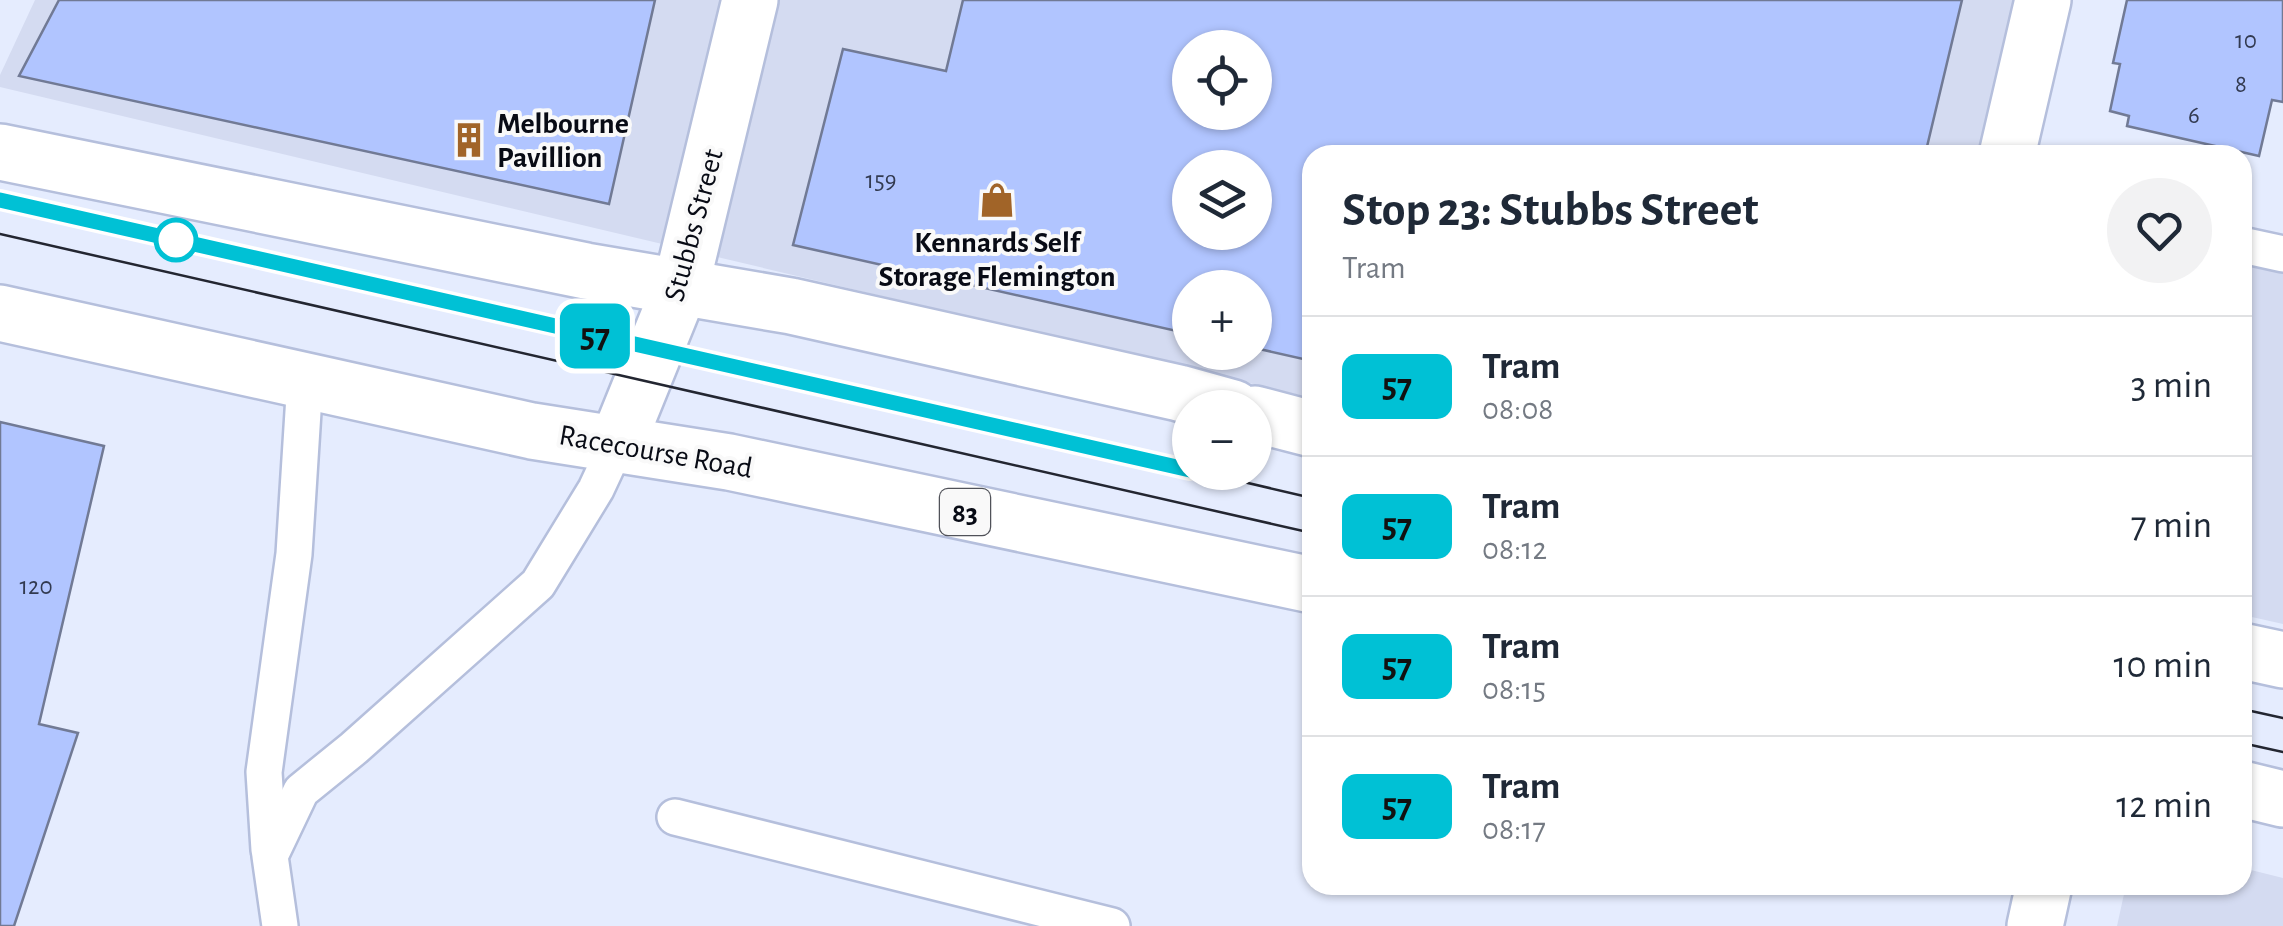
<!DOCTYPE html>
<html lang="en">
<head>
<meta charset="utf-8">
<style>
	:root { --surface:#fff; --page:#f2f2f3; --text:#1f2937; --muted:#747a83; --line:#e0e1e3 }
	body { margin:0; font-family:"Alegreya Sans",sans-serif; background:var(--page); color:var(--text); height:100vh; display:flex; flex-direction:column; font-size:38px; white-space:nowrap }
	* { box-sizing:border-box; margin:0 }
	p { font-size:32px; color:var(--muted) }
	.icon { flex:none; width:55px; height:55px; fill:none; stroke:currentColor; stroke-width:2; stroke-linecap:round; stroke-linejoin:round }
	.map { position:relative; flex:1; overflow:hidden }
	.drawer { position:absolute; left:1302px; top:145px; width:950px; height:750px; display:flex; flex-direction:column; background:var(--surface); border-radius:30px; box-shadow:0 2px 8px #0004 }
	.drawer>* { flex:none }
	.badge { padding:0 20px; border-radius:15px; font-size:35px; line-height:65px }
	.buttons { position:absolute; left:1172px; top:30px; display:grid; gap:20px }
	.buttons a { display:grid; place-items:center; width:100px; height:100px; border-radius:50%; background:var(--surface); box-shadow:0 2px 8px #0004; font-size:50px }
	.map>.badge { position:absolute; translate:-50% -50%; box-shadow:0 0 0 5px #fff }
	.round { display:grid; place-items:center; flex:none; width:105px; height:105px; border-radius:52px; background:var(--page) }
	.head { display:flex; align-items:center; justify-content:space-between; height:170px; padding:0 40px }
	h1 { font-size:48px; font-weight:700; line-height:75px }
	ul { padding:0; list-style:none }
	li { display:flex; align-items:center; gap:30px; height:140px; padding:0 40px; border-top:2px solid var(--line) }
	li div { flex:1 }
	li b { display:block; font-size:38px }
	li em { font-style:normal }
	li .badge { min-width:110px; font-weight:700; text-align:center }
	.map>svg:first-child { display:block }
	.built { fill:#d4dbf1; fill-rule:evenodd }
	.building { fill:#b1c5ff; stroke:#717a95; stroke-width:2.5; fill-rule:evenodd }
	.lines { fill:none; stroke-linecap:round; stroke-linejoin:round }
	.lane-casing { stroke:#b5bfdc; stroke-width:40 }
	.street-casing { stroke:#b5bfdc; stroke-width:60 }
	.secondary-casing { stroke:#b5bfdc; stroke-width:60 }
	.highway-casing { stroke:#b5bfdc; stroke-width:60 }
	.lane { stroke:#fff; stroke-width:35 }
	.street { stroke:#fff; stroke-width:55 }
	.secondary { stroke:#fff; stroke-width:55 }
	.highway { stroke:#fff; stroke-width:55 }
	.tram { stroke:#232631; stroke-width:2.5 }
	.line-casing { stroke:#fff; stroke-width:22 }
	.line { stroke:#00c1d5; stroke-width:15 }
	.stop-dot { fill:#fff; stroke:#00c1d5; stroke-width:5 }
	.labels { text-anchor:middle; stroke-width:8; stroke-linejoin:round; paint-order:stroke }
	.number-label { font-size:25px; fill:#323a50 }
	.shield { fill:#f9f9f9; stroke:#505259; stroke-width:2.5 }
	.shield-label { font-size:28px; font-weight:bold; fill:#080b15 }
	.poi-label { font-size:30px; font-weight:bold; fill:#080b15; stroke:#f9f9f9; text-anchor:start }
	.street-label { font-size:30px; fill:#080b15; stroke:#f9f9f9 }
</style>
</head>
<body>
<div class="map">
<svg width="2283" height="926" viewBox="0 0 2283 926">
	<rect width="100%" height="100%" fill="#e5ecfe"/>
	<!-- built -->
	<g class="built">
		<path d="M35 0H2043L2007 155H1312V398L0 87V75ZM1190 48H1255V112H1190ZM1190 168H1255V232H1190ZM1190 288H1255V352H1190Z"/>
		<polygon points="2243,245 2283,254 2283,624 2243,615"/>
		<polygon points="2243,868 2283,878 2283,926 2117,926 2126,885 2242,885"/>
	</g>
	<!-- building -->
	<g class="building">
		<polygon points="59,0 655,0 609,204 19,76"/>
		<path d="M963 0H1962L1925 155H1312V361L1255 348V288H1190V334L793 245 843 49 946 71ZM1190 48H1255V112H1190ZM1190 168H1255V232H1190Z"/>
		<polygon points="2127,0 2283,0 2283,102 2272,100 2259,156 2127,126 2129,116 2110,111 2120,64 2113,63"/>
		<polygon points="0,422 104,446 39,724 78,733 14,926 0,926"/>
	</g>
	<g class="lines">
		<defs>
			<g id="lane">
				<polyline points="2242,245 2283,254"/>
				<polyline points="675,817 1112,926"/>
				<polyline points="269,850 264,772 294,554 305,380"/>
				<polyline points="280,926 270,856 301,791 354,748 538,584 596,489 617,444"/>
			</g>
			<g id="street">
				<polyline points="2007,155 2043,0"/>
				<polyline points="2035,926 2044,885"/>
			</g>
			<polyline id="secondary" points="681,286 750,0"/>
			<g id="highway">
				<polyline points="0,152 586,271 791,306 1179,393 1233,408"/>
				<polyline points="0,313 532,431 729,462 1312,585"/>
				<polyline points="1255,414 1312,429"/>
				<polyline points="617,444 681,286"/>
				<polyline points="2242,651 2283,660"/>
				<polyline points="2242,789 2283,799"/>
			</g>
		</defs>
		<!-- lane casing -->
		<use href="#lane" class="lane-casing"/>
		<!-- street casing -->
		<use href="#street" class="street-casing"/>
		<!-- secondary casing -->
		<use href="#secondary" class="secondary-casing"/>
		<!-- highway casing -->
		<use href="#highway" class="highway-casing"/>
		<!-- lane -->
		<use href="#lane" class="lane"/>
		<!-- street -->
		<use href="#street" class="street"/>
		<!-- secondary -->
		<use href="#secondary" class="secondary"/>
		<!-- highway -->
		<use href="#highway" class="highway"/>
		<!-- tram -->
		<g class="tram">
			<polyline points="0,200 1190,470"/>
			<polyline points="0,234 1312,533"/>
			<polyline points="1201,472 1312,498"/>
			<polyline points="2242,709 2283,718"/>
			<polyline points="2242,743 2283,752"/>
		</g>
	</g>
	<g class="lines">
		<defs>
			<polyline id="line" points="0,200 1190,470"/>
		</defs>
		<!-- line casing -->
		<use href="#line" class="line-casing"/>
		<!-- line -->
		<use href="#line" class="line"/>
	</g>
	<!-- icons -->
	<defs>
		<symbol id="building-bare" viewBox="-9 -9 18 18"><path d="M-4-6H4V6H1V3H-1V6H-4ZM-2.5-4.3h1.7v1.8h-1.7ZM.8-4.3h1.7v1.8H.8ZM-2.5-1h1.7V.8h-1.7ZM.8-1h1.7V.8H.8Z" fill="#a16428" stroke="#f9f9f9" stroke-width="2.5" paint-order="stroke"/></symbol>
		<symbol id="shop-bare" viewBox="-9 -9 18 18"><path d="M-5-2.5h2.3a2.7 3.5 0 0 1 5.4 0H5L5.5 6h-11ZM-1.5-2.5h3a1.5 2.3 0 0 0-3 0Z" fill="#a16428" stroke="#f9f9f9" stroke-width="2.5" paint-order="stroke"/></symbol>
	</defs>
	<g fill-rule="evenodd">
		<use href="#building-bare" x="444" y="115" width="50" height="50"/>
		<use href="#shop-bare" x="972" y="175" width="50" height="50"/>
	</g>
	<!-- markers -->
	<circle class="stop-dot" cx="176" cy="240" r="20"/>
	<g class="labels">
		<!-- number labels -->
		<g class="number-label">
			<text x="2246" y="48">10</text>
			<text x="2241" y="92">8</text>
			<text x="2194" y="123">6</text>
			<text x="881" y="188">159</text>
			<text x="36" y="594">120</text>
		</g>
		<!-- shield labels -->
		<rect class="shield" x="940" y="489" width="50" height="46" rx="8"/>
		<g class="shield-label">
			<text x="965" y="522">83</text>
		</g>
		<!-- poi labels -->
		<g class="poi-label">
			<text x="497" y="133">Melbourne<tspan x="497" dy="34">Pavillion</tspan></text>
			<text x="997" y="252" text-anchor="middle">Kennards Self<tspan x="997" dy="34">Storage Flemington</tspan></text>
		</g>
		<!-- street labels -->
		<g class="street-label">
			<text transform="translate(693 225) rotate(-75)" y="10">Stubbs Street</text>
			<text transform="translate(656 451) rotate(10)" y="10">Racecourse Road</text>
		</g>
	</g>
</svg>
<div class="buttons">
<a><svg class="icon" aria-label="locate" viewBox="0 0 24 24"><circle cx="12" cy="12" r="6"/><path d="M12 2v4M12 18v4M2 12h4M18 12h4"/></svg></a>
<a><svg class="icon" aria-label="layers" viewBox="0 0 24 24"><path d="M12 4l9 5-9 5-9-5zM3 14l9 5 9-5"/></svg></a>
<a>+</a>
<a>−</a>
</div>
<b class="badge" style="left:595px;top:336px;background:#00c1d5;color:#111">57</b>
<section class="drawer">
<div class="head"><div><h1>Stop 23: Stubbs Street</h1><p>Tram</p></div><a class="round"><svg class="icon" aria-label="heart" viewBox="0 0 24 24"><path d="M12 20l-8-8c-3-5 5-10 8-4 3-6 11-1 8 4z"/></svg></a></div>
<ul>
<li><span class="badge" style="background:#00c1d5;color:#111">57</span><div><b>Tram</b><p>08:08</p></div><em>3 min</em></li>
<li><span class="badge" style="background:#00c1d5;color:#111">57</span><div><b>Tram</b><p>08:12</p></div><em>7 min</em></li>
<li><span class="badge" style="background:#00c1d5;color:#111">57</span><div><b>Tram</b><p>08:15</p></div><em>10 min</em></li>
<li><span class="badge" style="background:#00c1d5;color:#111">57</span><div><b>Tram</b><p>08:17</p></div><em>12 min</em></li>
</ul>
</section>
</div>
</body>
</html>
